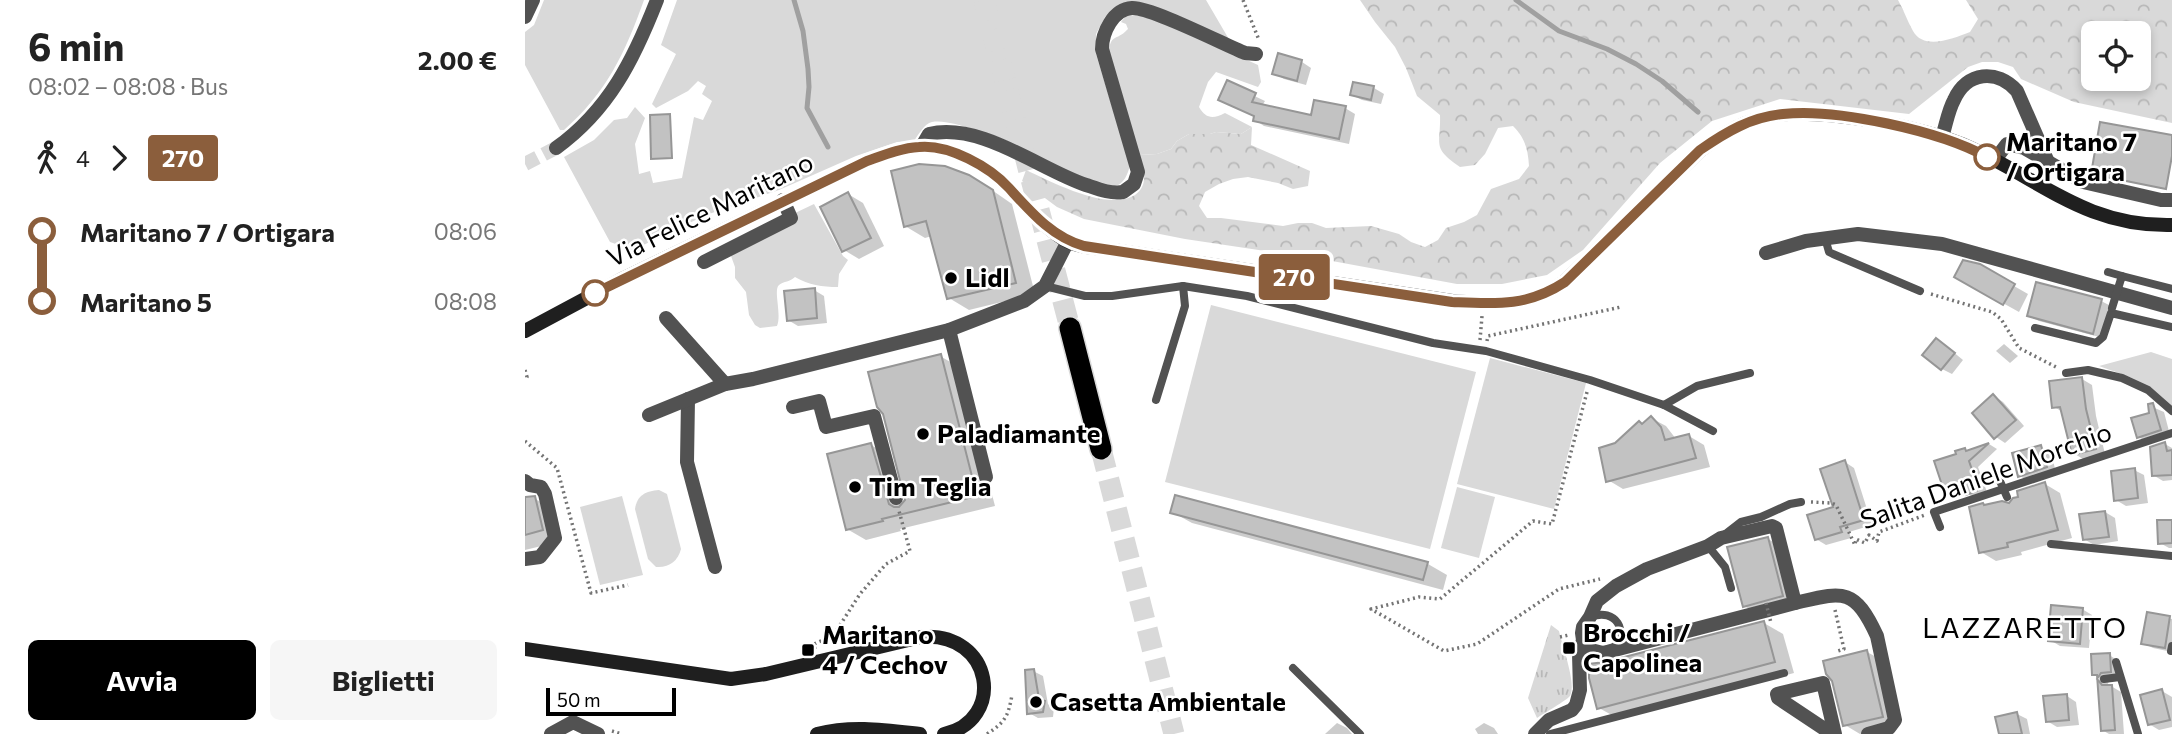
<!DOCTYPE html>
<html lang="it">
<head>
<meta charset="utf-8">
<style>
	:root { --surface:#fff; --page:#f6f6f6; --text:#222; --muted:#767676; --accent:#000 }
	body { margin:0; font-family:Commissioner,sans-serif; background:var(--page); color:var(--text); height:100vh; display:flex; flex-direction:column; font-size:26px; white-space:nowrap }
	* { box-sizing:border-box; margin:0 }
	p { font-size:23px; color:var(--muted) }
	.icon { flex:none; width:38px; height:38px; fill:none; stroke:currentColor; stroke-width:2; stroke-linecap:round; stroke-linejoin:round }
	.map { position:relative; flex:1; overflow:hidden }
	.side { display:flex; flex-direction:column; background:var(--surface); width:525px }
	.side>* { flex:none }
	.badge { padding:0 14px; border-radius:5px; font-size:24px; line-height:46px }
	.fabs { position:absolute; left:1556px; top:21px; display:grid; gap:14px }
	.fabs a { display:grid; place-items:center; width:70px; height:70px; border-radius:10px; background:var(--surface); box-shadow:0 4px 10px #0003; font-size:35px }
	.scale { position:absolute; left:21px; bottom:18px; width:130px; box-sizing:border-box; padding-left:7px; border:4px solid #000; border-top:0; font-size:19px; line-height:24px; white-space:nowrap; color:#000; -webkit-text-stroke:5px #fff; paint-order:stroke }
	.map>.badge { position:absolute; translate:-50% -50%; box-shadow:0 0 0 4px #fff }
	.legs { display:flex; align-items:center; gap:10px; height:77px; padding:0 28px; font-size:23px }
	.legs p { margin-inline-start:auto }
	.summary { display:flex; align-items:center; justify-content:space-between; height:119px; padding:0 28px }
	h1 { font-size:38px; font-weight:700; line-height:52px }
	.action { display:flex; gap:14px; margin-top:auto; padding:14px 28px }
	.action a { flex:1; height:80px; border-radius:10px; background:var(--accent); color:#fff; font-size:28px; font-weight:700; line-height:80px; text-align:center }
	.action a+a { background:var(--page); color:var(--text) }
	ul { padding:0 28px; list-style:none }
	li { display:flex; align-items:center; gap:24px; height:70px; font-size:26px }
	li i { display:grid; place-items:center; width:10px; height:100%; margin:0 9px; background:currentColor }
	li i::after { content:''; width:18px; height:18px; margin:-9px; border:5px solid; border-radius:50%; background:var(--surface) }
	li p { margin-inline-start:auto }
	li:first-child i { background:linear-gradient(#0000 50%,currentColor 0) }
	li:last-child i { background:linear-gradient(currentColor 50%,#0000 0) }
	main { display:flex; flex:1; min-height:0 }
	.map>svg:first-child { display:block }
	.green { fill:#d9d9d9 }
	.forest { fill:url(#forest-crowns); fill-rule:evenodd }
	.park { fill:url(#park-tufts) }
	.shadow { fill:#0003 }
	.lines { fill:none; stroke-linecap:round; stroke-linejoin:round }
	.stream { stroke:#a0a0a0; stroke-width:5 }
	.building { fill:#c2c2c2; stroke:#969696; stroke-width:2 }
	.street-tunnel { stroke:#d9d9d9; stroke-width:14; stroke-dasharray:14 7; stroke-linecap:butt }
	.highway-tunnel { stroke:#d9d9d9; stroke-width:21; stroke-dasharray:21 10; stroke-linecap:butt }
	.highway-casing { stroke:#dbdbdb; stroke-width:24 }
	.path { stroke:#747474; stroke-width:3.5; stroke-dasharray:2 3.5; stroke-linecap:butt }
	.lane { stroke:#525252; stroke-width:8 }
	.street { stroke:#525252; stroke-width:14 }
	.secondary { stroke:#1f1f1f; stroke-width:14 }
	.highway { stroke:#000; stroke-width:21 }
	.path-bridge { stroke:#747474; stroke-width:3.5; stroke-dasharray:2 3.5; stroke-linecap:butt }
	.lane-bridge { stroke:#525252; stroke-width:8 }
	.line-1-casing { stroke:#fff; stroke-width:16 }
	.line-1 { stroke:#8b5e3c; stroke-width:10 }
	.stop-1-dot { fill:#fff; stroke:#8b5e3c; stroke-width:3.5 }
	.poi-dot { fill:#000; stroke:#fff; stroke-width:2.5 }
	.labels { text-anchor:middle; stroke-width:5; stroke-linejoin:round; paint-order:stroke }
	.stop-label { font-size:26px; font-weight:bold; fill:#000; stroke:#fff; text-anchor:start }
	.street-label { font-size:26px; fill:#000; stroke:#fff }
	.poi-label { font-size:26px; font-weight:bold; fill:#000; stroke:#fff; text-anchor:start }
	.neighbourhood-label { font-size:28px; letter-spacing:2px; fill:#000; stroke:#fff }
</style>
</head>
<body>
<main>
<section class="side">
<div class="summary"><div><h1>6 min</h1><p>08:02 – 08:08 · Bus</p></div><b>2.00 €</b></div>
<div class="legs"><svg class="icon" aria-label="walk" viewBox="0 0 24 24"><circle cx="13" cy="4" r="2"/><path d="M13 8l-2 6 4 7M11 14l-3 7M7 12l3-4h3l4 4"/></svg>4<svg class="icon" aria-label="forward" viewBox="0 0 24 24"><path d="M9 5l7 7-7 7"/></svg><b class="badge" style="background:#8b5e3c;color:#fff">270</b></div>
<ul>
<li><i style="color:#8b5e3c"></i><b>Maritano 7 / Ortigara</b><p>08:06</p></li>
<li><i style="color:#8b5e3c"></i><b>Maritano 5</b><p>08:08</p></li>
</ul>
<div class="action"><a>Avvia</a><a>Biglietti</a></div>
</section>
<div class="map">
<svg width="1647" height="734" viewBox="0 0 1647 734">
	<defs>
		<pattern id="forest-crowns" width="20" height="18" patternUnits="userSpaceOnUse" patternTransform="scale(1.75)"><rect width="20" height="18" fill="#d9d9d9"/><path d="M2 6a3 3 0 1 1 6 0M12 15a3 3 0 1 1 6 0" fill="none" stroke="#b8b8b8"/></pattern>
		<pattern id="park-tufts" width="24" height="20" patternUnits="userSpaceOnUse" patternTransform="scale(1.75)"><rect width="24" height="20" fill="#d9d9d9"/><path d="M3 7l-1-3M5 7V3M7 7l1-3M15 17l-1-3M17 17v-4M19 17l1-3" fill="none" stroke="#b8b8b8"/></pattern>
	</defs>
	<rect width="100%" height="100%" fill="#fff"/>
	<!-- green -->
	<g class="green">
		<path d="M19 0H119C100 53 82 92 39 130H35L0 65V32L9 25Z"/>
		<path d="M152 0H681L705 41 593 7 580 17 571 34V54L605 165C603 174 599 184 590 186 564 191 502 149 476 138 466 134 455 132 445 128 433 125 419 120 407 122 399 124 394 134 389 141L372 142 331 156 254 190 181 215 108 250 85 242 39 157 69 140 89 120 102 118 110 107 120 118 110 144 114 174 125 171 128 183 157 178 169 117 178 120 187 101 177 94 181 86 173 81 163 91 131 108 127 104 151 54 136 45Z"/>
		<path d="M621 14 733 65 736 82 733 87 691 72 683 82 674 107C681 119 688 119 700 113L727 127 716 134 691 132 685 134H664L652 141 646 149 632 154 614 155 583 56C586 31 590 43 603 29L601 24 596 22 601 16Z"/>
		<path d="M289 204 318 256 323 260 314 274 313 287C297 287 284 285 270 277 265 282 259 281 254 285 248 290 257 314 252 326L235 328 230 325 224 315 221 292 210 278V267L206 256 268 214Z"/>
		<polygon points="686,305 951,372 905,549 640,482"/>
		<path d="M1626 352 1647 359V406C1621 381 1608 378 1574 366Z"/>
		<polygon points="965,358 1061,383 1029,509 932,484"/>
		<polygon points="932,487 970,497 954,558 916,548"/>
		<path d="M134 490 142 494 156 549C153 561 144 568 131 567L123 559 110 509C112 495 121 491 134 490Z"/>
		<polygon points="97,496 118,575 75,585 55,507"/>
	</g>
	<!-- forest -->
	<path class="forest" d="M835 0H1373C1379 10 1382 21 1388 31 1399 51 1429 38 1445 32L1453 19 1441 0H1647V123L1549 102 1496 79 1488 67 1473 62H1457L1443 67 1384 114 1255 99 1187 121 1135 163 1058 250 1022 275 977 284H932L807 261 660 239 559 219 532 207 497 181 501 170C527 182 583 212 610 195 624 185 619 169 614 155L632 154 646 149 652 141 664 134H685L691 132 716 134 727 127 726 145 785 171 783 186 768 189 753 183 723 177 708 179 694 184 680 192 674 206 682 218H696L758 226 773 223H787L801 228 846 226 874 234 886 242 900 247 913 240 921 228 939 222 952 215 966 189 994 179 1004 166C1003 149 1000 138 988 126L973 128 960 154 950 165 935 167C906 147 916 145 915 115L892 96 881 68 870 47 850 22ZM1568 33H1614V79H1568Z"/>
	<!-- park -->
	<path class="park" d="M1026 625 1034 631C1037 645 1052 685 1045 696 1042 700 1018 714 1012 718L1003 698Z"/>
	<!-- shadow -->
	<g class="shadow">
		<polygon points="754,56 777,62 786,68 781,85 759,79 749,73"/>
		<polygon points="702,83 740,101 737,106 787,117 820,108 830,114 824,144 739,126 730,120 731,117 695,100"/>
		<polygon points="829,84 849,88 859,94 856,104 837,100 827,95"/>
		<polygon points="464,188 487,204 510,294 444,310 424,298 407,236 400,238 380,226"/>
		<polygon points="323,194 338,203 359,246 334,259 319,250"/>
		<polygon points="1454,266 1503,294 1494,312 1431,277"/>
		<polygon points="289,290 299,296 302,323 273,326 263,320"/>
		<polygon points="1576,301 1586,306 1578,338 1514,321 1504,316"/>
		<polygon points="1479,344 1493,356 1485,363 1471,351"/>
		<polygon points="1421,346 1438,360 1427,374 1417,369"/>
		<polygon points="415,356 434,367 470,506 375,529 376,531 341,540 322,529 346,445 365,456 379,507 382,496 360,413"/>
		<polygon points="1557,379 1567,385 1571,416 1580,454 1558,459 1548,453 1538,412 1529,407"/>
		<polygon points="1469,396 1478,402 1499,426 1480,443 1471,437"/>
		<polygon points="1625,406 1639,412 1645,435 1623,442 1613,437 1626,414"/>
		<polygon points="1126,418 1141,426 1151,439 1164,436 1179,445 1185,467 1098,489 1083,480 1118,425"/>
		<polygon points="1464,444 1472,449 1453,467 1463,495 1452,499 1443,494 1431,498 1421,493 1440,450 1443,452"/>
		<polygon points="1640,444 1647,448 1647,480 1638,481 1628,475"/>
		<polygon points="1516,447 1526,452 1531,473 1505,482 1495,476"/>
		<polygon points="1320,462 1329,468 1347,525 1324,532 1326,538 1301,545 1291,539 1311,508"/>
		<polygon points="1609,470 1619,475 1623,503 1601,506 1591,500"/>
		<polygon points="1520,484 1535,493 1547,538 1496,552 1497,555 1471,561 1456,552 1461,506 1485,505"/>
		<polygon points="7,497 31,511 37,541 0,550 0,499"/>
		<polygon points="651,497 903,564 922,575 918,590 667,523 647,512"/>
		<polygon points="1580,512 1590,518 1593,541 1569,545 1559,539"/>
		<polygon points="1647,521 1647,548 1644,548 1635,543"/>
		<polygon points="1243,539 1258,547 1272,604 1234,614 1219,606"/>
		<polygon points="1557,609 1567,615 1564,648 1535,646 1525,640"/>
		<polygon points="1624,614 1647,619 1647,652 1628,648 1618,643"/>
		<polygon points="1239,623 1258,634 1269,673 1094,719 1074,708 1081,664"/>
		<polygon points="1342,652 1357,660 1372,725 1335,734 1320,725"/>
		<polygon points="1584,655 1594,661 1595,676 1586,678 1581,687 1586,686 1596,692 1599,734 1584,734 1577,730 1574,677 1569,674"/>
		<polygon points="508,671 518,676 523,704 529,708 528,717 513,718 504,713"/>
		<polygon points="1637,691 1647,697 1647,727 1634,730 1624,724"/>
		<polygon points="1542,696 1551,702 1554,725 1532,727 1522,721"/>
		<polygon points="1492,714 1502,719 1505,734 1476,734"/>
		<polygon points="812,723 822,728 827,734 800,734"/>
		<polygon points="959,723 969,728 973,734 953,734 950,729"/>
	</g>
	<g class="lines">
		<!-- stream -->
		<g class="stream">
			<polyline points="269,0 278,31 283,69 284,87 282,108 303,147"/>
			<polyline points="991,0 1034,31 1082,49 1111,64 1137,81 1173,112"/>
		</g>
	</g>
	<!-- building -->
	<g class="building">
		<polygon points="753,53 777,60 772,81 747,74"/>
		<polygon points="702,80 731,93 727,102 786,115 789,100 821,106 814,139 728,121 729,116 693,100"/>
		<polygon points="828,82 849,86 846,100 825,95"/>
		<polygon points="145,114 147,158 126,159 125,115"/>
		<polygon points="1575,122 1647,135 1647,156 1641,189 1566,174"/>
		<polygon points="394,164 420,166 444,175 468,190 491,283 422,299 401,221 379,227 366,171"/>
		<polygon points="323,192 346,238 317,252 295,207"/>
		<polygon points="1438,260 1455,264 1490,284 1478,305 1429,277"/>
		<polygon points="1511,282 1577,299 1568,334 1502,316"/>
		<polygon points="290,288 292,318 262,321 259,291"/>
		<polygon points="1411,338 1430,353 1416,370 1397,355"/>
		<polygon points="416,354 452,496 357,519 358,521 321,530 302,454 346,443 364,504 369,507 374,507 380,500 358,414 352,407 343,372"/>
		<polygon points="1557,377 1561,409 1571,449 1547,455 1535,407 1527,408 1524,381"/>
		<polygon points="1468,394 1491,420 1469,439 1447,413"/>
		<polygon points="1628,403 1636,430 1612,438 1606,418 1624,413 1623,404"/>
		<polygon points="1126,416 1136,427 1140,440 1164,434 1171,458 1081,482 1074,448 1090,443 1114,421 1117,424"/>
		<polygon points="1640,442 1642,451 1647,450 1647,475 1627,476 1625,447"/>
		<polygon points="1464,443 1444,461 1454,490 1441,495 1439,487 1420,494 1409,461 1431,454 1430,451 1440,448 1441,451"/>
		<polygon points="1516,445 1522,467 1493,477 1487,453"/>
		<polygon points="1320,460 1339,520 1315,527 1317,532 1290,540 1282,515 1308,507 1295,469"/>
		<polygon points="1610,468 1613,498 1589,501 1586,471"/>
		<polygon points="1520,482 1533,530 1482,543 1483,547 1454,553 1444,507 1458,503 1459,505 1477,501 1484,503 1488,498 1493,497 1492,491"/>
		<polygon points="650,495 903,562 898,580 645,513"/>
		<polygon points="10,496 18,530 0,535 0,497"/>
		<polygon points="1580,511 1584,537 1558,540 1554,514"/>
		<polygon points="1632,520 1647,520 1647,543 1633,544"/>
		<polygon points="1243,537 1258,596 1218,607 1202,547"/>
		<polygon points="1526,605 1558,608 1555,644 1523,641"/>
		<polygon points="1622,612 1645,616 1640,648 1616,644"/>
		<polygon points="1239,621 1250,662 1072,709 1064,678 1064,664 1080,662"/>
		<polygon points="1342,650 1358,717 1318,726 1307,681 1301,674 1298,661"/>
		<polygon points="1585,653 1586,672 1576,673 1572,679 1577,685 1587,685 1590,730 1576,731 1572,675 1567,675 1566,654"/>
		<polygon points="509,669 514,699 520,701 518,712 502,714 500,670"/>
		<polygon points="1637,689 1645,720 1623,725 1615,695"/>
		<polygon points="1542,694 1544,720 1521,722 1518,696"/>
		<polygon points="1492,712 1497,734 1474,734 1470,717"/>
	</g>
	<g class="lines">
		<!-- street-tunnel -->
		<polyline class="street-tunnel" points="0,164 31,148"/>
		<!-- highway-tunnel -->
		<g class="highway-tunnel">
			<polyline points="459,0 545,328"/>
			<polyline points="576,449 649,734"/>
		</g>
		<defs>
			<polyline id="highway" points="545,328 576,449"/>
		</defs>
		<!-- highway casing -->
		<use href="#highway" class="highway-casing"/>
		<!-- path -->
		<g class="path">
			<polyline points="718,0 734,40"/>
			<polyline points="1406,294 1467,312 1476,319 1494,348 1533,368"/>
			<polyline points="955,340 957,316"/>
			<polyline points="962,341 963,336 1096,307"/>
			<polyline points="0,370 2,377 0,380"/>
			<polyline points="1062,392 1027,524 1008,521 915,599 894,597 846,609 919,651 952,644 1034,589 1075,579"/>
			<polyline points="0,441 32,468 66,593 103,585"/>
			<polyline points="1286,502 1306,503 1311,505 1330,545 1331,539 1340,543 1344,535 1352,541 1354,532 1400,515"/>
			<polyline points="1310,610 1319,649 1313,651"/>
			<polyline points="1035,637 1044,635"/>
			<polyline points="290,649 289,644 308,636 335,594 361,564 385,551 374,511"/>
			<polyline points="87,731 97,734"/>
			<path d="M462 734C480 722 483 717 487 695"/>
		</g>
		<!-- lane -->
		<g class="lane">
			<polyline points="1300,238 1304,252 1308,254 1395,291"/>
			<polyline points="1583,272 1597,276"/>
			<polyline points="1596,279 1597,276 1647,289"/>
			<polyline points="520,286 560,296 587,296 658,286 722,296 908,343 961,351 1065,380 1139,405 1172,386 1225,373"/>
			<polyline points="1510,328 1571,343 1578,337 1586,313 1647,327"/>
			<polyline points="1541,373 1563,370 1597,378 1623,390 1647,411"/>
			<polyline points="631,400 660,306 658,286"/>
			<polyline points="1139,405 1188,431"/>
			<polyline points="1471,472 1482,497"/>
			<polyline points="1415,527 1409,512 1647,433"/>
			<polyline points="1198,536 1216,522 1236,517 1265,504 1276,502"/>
			<polyline points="1526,544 1647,556"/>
			<polyline points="1183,546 1200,567 1206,588"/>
			<path d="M1066 617C1090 607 1106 632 1087 649"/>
			<polyline points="1646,651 1647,646"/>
			<polyline points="1591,662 1613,734"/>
			<polyline points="768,668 835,734"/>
			<polyline points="1579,679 1595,677"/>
			<polyline points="1025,734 1259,673"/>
		</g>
		<!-- street -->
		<g class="street">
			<polyline points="0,17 8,0"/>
			<path d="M1417 137C1421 125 1423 111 1429 100 1442 71 1472 69 1492 91L1523 162"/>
			<path d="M397 146 404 134C456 122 514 169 561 185 573 189 585 194 598 192L609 184 613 172 577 49C577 33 588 9 607 8 626 7 698 44 720 53L731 54"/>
			<path d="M31 148C84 110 109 59 132 0"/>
			<polyline points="1469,161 1482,144 1499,148 1558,182 1636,200 1647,200"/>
			<polyline points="1241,253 1281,241 1333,234 1417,244 1647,308"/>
			<polyline points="179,262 266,218 258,200"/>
			<polyline points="141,318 200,384"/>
			<polyline points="424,330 461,477"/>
			<polyline points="163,399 162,462 190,567"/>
			<polyline points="268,407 294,401 301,427 349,416 371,498"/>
			<polyline points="124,415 200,384 228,379 424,330 499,301 520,286 543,241"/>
			<polyline points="0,481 5,485 16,487 20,494 30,538 15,557 0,559"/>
			<path d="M1270 603C1317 592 1329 586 1352 636L1370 720 1364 728 1343 734"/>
			<polyline points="26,734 48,722 73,734"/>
			<polyline points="1010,734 1024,720 1047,710 1051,705 1055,690 1054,654 1058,640 1057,633 1058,627 1065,617 1072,601 1091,586 1122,569 1183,546 1196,538 1247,526 1251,528 1270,603 1078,653 1066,650 1058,640"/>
			<polyline points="1307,734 1253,698 1252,694 1298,683 1310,734"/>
		</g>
		<!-- secondary -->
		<g class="secondary">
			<path d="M0 331 99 278 342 161C359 155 376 148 394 147 424 144 465 167 485 189 501 207 519 227 540 240 554 248 573 248 588 250L927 301C970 304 1003 307 1039 282L1176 150C1195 136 1213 124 1236 118 1286 105 1399 126 1446 148 1517 181 1562 227 1647 225"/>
			<path d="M0 649 206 679 241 674 396 637C469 631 481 721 419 734"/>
			<path d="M292 734C327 725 360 730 395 734"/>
		</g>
		<!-- highway -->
		<use href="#highway" class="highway"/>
		<!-- path-bridge -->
		<polyline class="path-bridge" points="1241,603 1246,623"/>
		<!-- lane-bridge -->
		<polyline class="lane-bridge" points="1587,308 1596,279"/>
	</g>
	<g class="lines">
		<defs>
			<path id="line-1" d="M70 293 342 161C359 155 376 148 394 147 424 144 465 167 484 188 506 212 527 237 559 246L927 302C970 304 1002 307 1040 282L1175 150C1201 132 1226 117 1258 114 1311 108 1415 131 1462 157"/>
		</defs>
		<!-- line-1 casing -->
		<use href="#line-1" class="line-1-casing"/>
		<!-- line-1 -->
		<use href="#line-1" class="line-1"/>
	</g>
	<!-- markers -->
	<g class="stop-1-dot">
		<circle cx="1462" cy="157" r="12"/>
		<circle cx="70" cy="293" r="12"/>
	</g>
	<g class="poi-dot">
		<circle cx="426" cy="278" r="7"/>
		<circle cx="398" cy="434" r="7"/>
		<circle cx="330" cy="487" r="7"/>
		<rect x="1037" y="641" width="14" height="14" rx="3.5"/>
		<rect x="276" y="643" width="14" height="14" rx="3.5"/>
		<circle cx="511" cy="702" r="7"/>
	</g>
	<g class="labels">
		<!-- stop labels -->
		<g class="stop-label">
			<text x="1481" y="151">Maritano 7<tspan x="1481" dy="30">/ Ortigara</tspan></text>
		</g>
		<!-- street labels -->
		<g class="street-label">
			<text transform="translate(185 210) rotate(-26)" y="9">Via Felice Maritano</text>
			<text transform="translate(1461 476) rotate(-20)" y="9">Salita Daniele Morchio</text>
		</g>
		<!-- poi labels -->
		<g class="poi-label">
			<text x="440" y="287">Lidl</text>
			<text x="412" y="443">Paladiamante</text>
			<text x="344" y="496">Tim Teglia</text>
			<text x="1058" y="642">Brocchi /<tspan x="1058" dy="30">Capolinea</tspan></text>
			<text x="297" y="644">Maritano<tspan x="297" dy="30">4 / Cechov</tspan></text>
			<text x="525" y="711">Casetta Ambientale</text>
		</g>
		<!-- neighbourhood labels -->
		<g class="neighbourhood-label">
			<text x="1500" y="638">LAZZARETTO</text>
		</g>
	</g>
</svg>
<div class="fabs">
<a><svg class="icon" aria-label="locate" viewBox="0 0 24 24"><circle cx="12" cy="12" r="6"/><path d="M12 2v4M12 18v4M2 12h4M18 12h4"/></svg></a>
</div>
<div class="scale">50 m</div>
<b class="badge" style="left:769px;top:277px;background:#8b5e3c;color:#fff">270</b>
</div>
</main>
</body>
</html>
